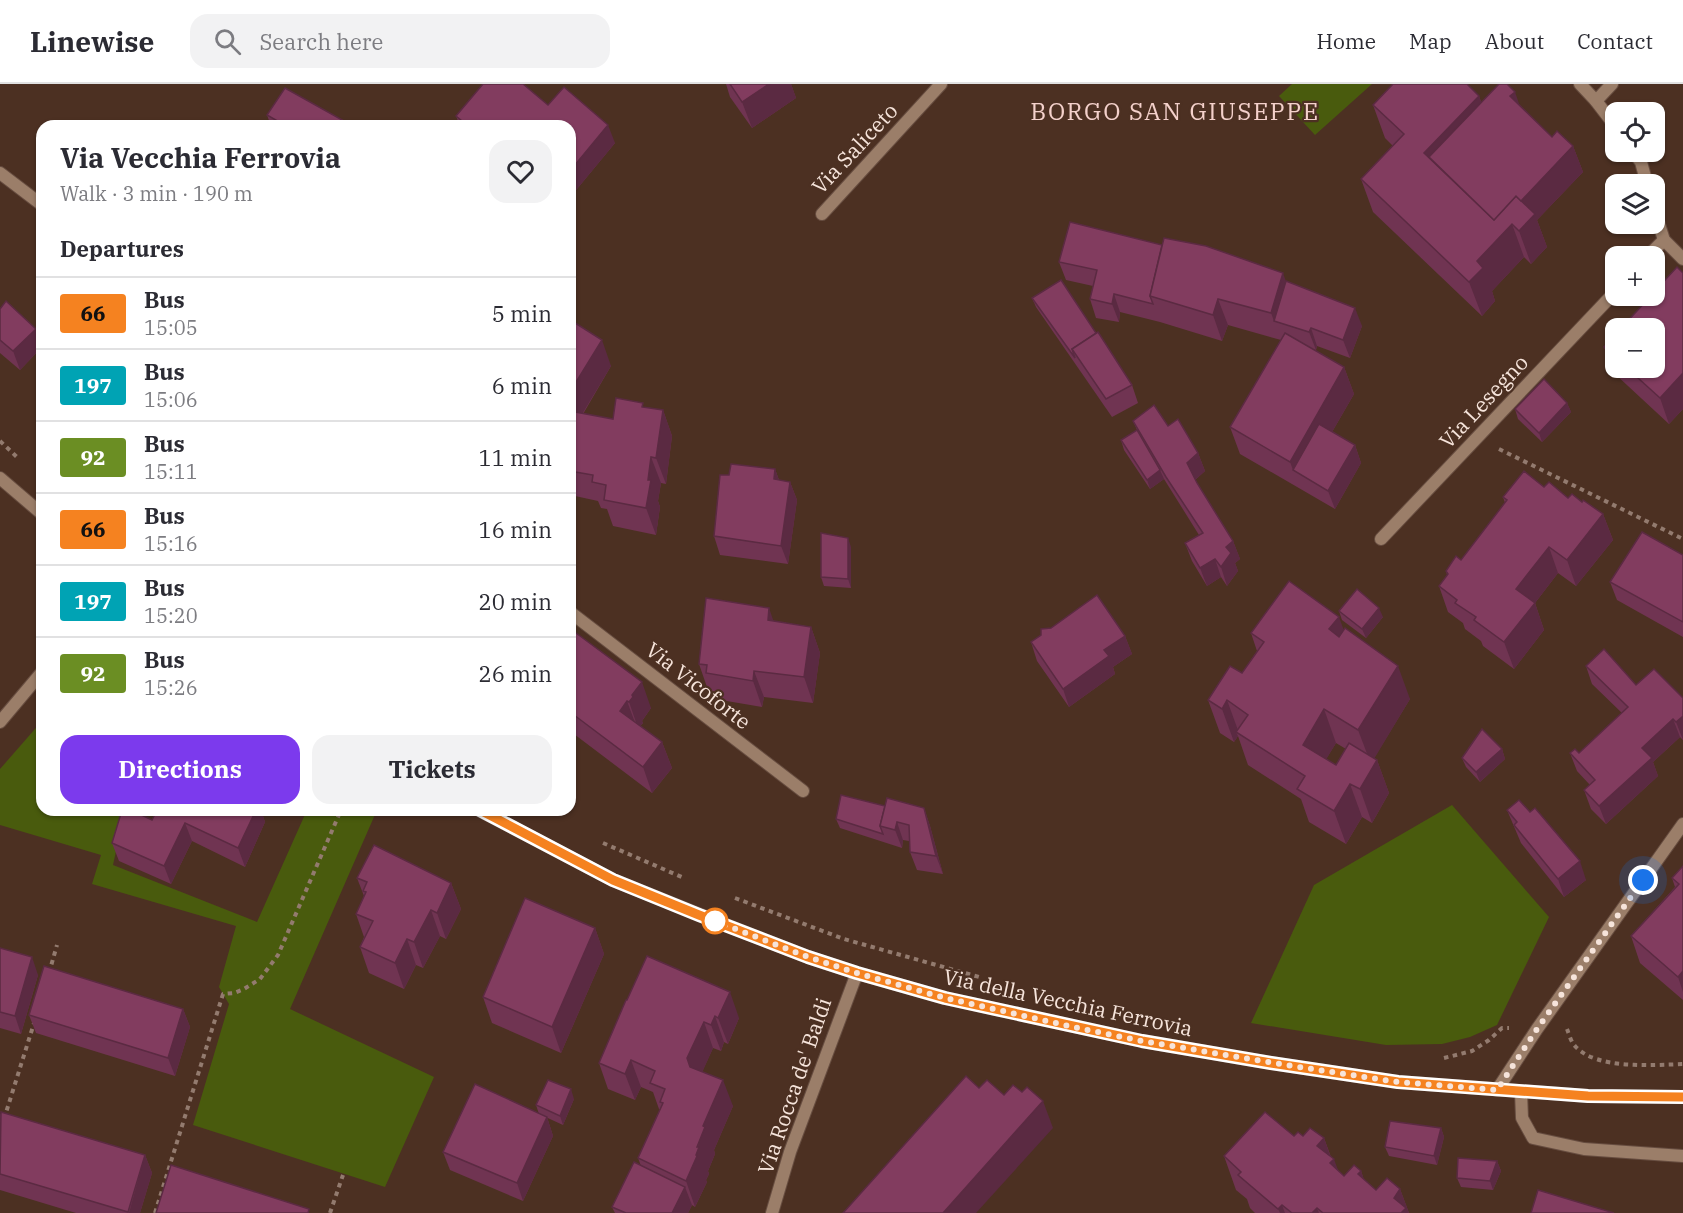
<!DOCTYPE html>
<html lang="en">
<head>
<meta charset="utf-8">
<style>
	:root { --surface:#fff; --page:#f2f2f3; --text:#2b2b33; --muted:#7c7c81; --line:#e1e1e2; --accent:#7c3aed }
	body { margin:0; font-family:"IBM Plex Serif",serif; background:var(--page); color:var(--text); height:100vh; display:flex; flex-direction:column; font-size:22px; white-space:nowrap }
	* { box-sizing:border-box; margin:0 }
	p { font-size:20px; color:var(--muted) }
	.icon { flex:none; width:33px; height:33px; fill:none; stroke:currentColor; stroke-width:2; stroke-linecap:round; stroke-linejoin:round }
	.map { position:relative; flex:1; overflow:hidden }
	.sheet { position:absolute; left:36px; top:36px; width:540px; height:696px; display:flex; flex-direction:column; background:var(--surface); border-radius:18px; box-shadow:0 2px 4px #0004 }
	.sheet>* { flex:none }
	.badge { padding:0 12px; border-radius:4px; font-size:21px; line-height:39px }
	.tools { position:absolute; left:1605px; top:18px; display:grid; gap:12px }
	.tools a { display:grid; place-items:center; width:60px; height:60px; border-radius:12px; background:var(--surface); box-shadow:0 2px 4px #0004; font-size:30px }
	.you { position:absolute; width:30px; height:30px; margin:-15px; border:4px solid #fff; border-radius:50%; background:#1a73e8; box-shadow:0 0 0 9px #1a73e833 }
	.map>.badge { position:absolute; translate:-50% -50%; box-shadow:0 0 0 3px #fff }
	h2 { padding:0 24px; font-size:22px; line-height:54px }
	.round { display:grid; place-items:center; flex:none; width:63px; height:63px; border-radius:18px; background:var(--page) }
	.head { display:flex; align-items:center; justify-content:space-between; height:102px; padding:0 24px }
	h1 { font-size:28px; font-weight:800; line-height:45px }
	.button { display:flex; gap:12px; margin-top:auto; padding:12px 24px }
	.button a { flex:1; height:69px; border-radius:18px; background:var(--accent); color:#fff; font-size:24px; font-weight:800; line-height:69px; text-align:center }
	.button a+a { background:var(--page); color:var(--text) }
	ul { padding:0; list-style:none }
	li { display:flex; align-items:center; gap:18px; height:72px; padding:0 24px; border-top:2px solid var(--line) }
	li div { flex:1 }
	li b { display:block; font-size:22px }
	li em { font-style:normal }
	li .badge { min-width:66px; font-weight:700; text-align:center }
	header { display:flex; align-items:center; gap:36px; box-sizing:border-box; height:84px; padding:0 30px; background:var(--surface); border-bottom:2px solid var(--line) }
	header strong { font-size:28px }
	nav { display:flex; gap:33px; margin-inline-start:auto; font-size:21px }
	.search { width:420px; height:54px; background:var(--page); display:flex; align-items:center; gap:15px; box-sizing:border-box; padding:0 21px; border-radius:18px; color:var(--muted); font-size:22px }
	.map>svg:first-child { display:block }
	.green { fill:#495b0d }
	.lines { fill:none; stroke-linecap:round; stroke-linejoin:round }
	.minor-casing { stroke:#674d40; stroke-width:14 }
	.tertiary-casing { stroke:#674d40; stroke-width:14 }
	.path { stroke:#937b6f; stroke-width:4; stroke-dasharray:4.5 4.5; stroke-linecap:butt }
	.minor { stroke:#9b7e69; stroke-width:12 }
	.tertiary { stroke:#9b7e69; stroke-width:12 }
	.wall { fill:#703452; fill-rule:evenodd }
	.shaded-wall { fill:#5b2a42 }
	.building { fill:#823c5f; stroke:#5b2a42; stroke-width:1.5 }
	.line-casing { stroke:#fff; stroke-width:14 }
	.line { stroke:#f58220; stroke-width:9 }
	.walk { stroke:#f6e4db; stroke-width:6; stroke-dasharray:0 10.8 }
	.stop-dot { fill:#fff; stroke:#f58220; stroke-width:3 }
	.labels { text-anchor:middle; stroke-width:4.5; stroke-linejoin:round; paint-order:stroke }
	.street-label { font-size:21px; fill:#f6e4db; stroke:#4c3022 }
	.quarter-label { font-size:24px; letter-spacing:1.5px; fill:#f4d1cb; stroke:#4c3022 }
</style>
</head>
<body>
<header>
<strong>Linewise</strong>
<div class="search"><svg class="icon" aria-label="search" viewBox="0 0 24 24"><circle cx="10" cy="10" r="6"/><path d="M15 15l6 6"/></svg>Search here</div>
<nav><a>Home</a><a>Map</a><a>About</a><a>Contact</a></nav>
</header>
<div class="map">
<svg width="1683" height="1129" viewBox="0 0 1683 1129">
	<rect width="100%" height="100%" fill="#4c3022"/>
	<!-- green -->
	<g class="green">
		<polygon points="1292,0 1372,0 1315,51 1279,12"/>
		<polygon points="42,637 42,726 125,726 113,781 257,838 307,726 377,726 290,925 434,993 385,1103 193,1041 229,920 219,903 236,842 92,800 101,771 0,741 0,685"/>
		<polygon points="1452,721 1549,833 1497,941 1470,953 1442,960 1386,961 1251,939 1314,801"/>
	</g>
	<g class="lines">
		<defs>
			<g id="minor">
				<polyline points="1580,0 1596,17 1616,43"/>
				<polyline points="1596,17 1612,0"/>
				<polyline points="1633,68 1641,78 1647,100"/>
				<polyline points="0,89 42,121"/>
				<polyline points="1654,125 1664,156 1683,175"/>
				<polyline points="822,130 941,0"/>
				<polyline points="1648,172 1664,156"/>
				<polyline points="1381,455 1616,207"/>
				<polyline points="570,528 803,707"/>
				<polyline points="0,638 42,588"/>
				<polyline points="1497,1006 1537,945 1683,740"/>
				<polyline points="1521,1008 1522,1034 1533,1054 1584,1065 1683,1072"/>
				<polyline points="772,1129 790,1068 857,889"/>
			</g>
			<g id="tertiary">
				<polyline points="0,394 42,430"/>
				<polyline points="479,726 613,796 721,839 808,873 857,889 945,914 1142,957 1271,979 1398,998 1588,1012 1683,1013"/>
			</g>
		</defs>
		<!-- minor casing -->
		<use href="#minor" class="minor-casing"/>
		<!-- tertiary casing -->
		<use href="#tertiary" class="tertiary-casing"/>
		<!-- path -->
		<g class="path">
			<polyline points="0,357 17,373"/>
			<polyline points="1499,365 1683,455"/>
			<polyline points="603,759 684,794"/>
			<polyline points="735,814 844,855 979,893"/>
			<polyline points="49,889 57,861"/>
			<path d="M1567 945C1569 950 1571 958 1575 962 1596 986 1653 981 1683 980"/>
			<polyline points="1444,974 1472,967 1489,956 1502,944 1509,944"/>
			<polyline points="4,1035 35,936"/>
			<polyline points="155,1129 223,910 234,909 244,905 260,895 278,871 341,726"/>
			<polyline points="330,1129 343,1091"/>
		</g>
		<!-- minor -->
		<use href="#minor" class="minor"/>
		<!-- tertiary -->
		<use href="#tertiary" class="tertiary"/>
	</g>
	<!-- wall -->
	<g class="wall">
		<polygon points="726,0 791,0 796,14 752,44 730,13"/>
		<polygon points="1479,12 1481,18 1520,22 1552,53 1573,62 1583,88 1537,136 1547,163 1531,180 1524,173 1492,207 1495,217 1482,232 1373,128 1361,95 1393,62 1385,54 1373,21"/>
		<polygon points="548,21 615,59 572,111 570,110 570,42 460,42 456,32"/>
		<polygon points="267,31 353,42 271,42"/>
		<polygon points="1059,178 1286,197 1362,242 1350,274 1317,262 1316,266 1313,265 1344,283 1354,310 1332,348 1355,361 1361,379 1335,425 1240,370 1230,343 1281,256 1228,241 1222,257 1160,238 1120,228 1119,238 1096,234 1090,215 1093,202 1066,196"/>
		<polygon points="1683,189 1683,325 1669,340 1614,289 1604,263 1616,251 1616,284 1654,284"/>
		<polygon points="1032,214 1096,249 1132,301 1138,319 1112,333 1036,223"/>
		<polygon points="0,225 42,262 42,263 20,286 0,269"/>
		<polygon points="570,239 611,282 583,330 613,335 645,323 663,326 672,352 666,400 661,399 658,417 660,423 656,451 613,442 607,425 601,424 598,417 575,412 570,398"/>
		<polygon points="1567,319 1571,328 1542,358 1518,335 1515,325"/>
		<polygon points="1133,337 1168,342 1198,369 1205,387 1195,396 1233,457 1240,475 1235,479 1238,487 1227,502 1221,493 1207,502 1192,477 1185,459 1199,451 1164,395 1150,405 1124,366 1121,356 1137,346"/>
		<polygon points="775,385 779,396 790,398 797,416 788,480 720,471 714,452 729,391"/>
		<polygon points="1544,403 1568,414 1582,418 1603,430 1613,456 1576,502 1558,489 1535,519 1544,546 1514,585 1483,562 1481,557 1465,545 1463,539 1448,528 1439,502 1447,491 1446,487 1461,476 1505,419 1503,413"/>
		<polygon points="851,463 851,504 824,502 821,493"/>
		<polygon points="1683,471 1683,553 1617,516 1610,498"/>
		<polygon points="1339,527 1383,533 1366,554 1342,536"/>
		<polygon points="774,537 811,543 820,569 813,619 764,613 762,623 715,615 712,607 708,606 699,580"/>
		<path d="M1344 546 1410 615 1374 674 1377 676 1389 709 1372 739 1362 733 1346 760 1309 738 1301 715 1248 681 1238 652 1234 658 1220 649 1208 616 1242 589 1257 567 1251 549ZM1336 659 1346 665 1336 681 1326 675Z"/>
		<polygon points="1125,552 1132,570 1113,583 1115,590 1069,623 1037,577 1031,558"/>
		<polygon points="570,558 651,624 642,637 643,639 640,642 662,658 672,684 652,709 570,647"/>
		<polygon points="1586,582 1636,601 1683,614 1683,656 1680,653 1653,678 1658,692 1606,740 1591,725 1584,706 1590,701 1577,687 1570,669 1579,669 1622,629 1592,600"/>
		<polygon points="1502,665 1505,675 1480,698 1466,683 1462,674"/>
		<polygon points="885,722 924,724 930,742 943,790 917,786 910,768 909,757 903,756 902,764 840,744 836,735"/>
		<polygon points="256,726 261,726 265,738 245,783 192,757 171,800 119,777 112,759 152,736"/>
		<polygon points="1507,726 1586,796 1564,813 1521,759"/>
		<polygon points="1683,782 1683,916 1640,879 1631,852 1675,803 1672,794"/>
		<polygon points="357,794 451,799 461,825 446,855 440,852 423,884 416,881 404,905 369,889 360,863 364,853 356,830 364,812"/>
		<polygon points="595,844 604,870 561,969 492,939 483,913"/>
		<polygon points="0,864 38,891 21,950 0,944"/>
		<polygon points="626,916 739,934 728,960 724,958 721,967 713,964 702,988 733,1022 714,1066 715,1070 708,1087 709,1090 706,1096 707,1098 695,1123 692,1121 688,1129 615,1129 612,1123 641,1082 638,1074 660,1025 659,1025 653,1008 641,1003 635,1016 608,1005 599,979"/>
		<polygon points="183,925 190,943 175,992 36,949 29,931"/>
		<polygon points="574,1015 563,1041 539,1030 536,1021"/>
		<polygon points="0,1030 145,1071 152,1089 140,1129 76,1129 0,1106"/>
		<polygon points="547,1033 553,1052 523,1117 450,1086 443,1068"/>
		<polygon points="1441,1044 1444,1053 1437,1081 1389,1072 1385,1063"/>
		<polygon points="1294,1052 1303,1052 1324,1054 1331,1073 1338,1086 1344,1092 1361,1087 1364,1096 1376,1106 1400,1105 1409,1129 1255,1129 1250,1124 1247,1115 1236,1106 1224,1072"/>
		<polygon points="1497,1077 1501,1087 1493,1106 1461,1103 1457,1094"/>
	</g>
	<!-- shaded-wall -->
	<g class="shaded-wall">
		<polygon points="769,0 791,0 796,14 752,44 742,18"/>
		<polygon points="1515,8 1524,34 1510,12"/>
		<polygon points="1479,12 1491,45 1445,93 1424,69"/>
		<polygon points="608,41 615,59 572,111 570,106 570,87"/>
		<polygon points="1573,62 1583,88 1537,136 1547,163 1531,180 1519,147 1512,140 1524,173 1492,207 1495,217 1482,232 1469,198 1477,177 1497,143"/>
		<polygon points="1283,189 1292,215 1274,237 1271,229"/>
		<polygon points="1114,210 1120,228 1119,238 1112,220"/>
		<polygon points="1218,215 1228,241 1222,257 1213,231"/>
		<polygon points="1355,224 1362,242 1350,274 1343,256"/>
		<polygon points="1311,244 1317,262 1316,266 1309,248"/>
		<polygon points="36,245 42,263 20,286 13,267"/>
		<polygon points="602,256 611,282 578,337 570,340 570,308"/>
		<polygon points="1344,283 1354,310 1306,393 1293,386 1290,378"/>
		<polygon points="1683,289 1683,325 1669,340 1660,314"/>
		<polygon points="1567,319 1571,328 1542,358 1539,349"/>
		<polygon points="663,326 672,352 666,400 656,374"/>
		<polygon points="1355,361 1361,379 1335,425 1328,407"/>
		<polygon points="1198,369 1205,387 1194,397 1187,379"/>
		<polygon points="651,373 661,399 658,417 660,423 656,451 646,424 648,396"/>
		<polygon points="775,385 782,404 774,395"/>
		<polygon points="1160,386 1164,395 1150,405 1147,396"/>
		<polygon points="790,398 797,416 788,480 781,462"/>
		<polygon points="1603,430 1613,456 1576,502 1567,476"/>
		<polygon points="848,454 851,463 851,504 848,495"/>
		<polygon points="1233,457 1240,475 1235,479 1238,487 1227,502 1221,483 1226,463"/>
		<polygon points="1549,463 1558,489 1525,532 1516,505"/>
		<polygon points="1215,475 1221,493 1207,502 1200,484"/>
		<polygon points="1535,519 1544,546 1514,585 1504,558"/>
		<polygon points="769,524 778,550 768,536"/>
		<polygon points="1379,524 1383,533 1366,554 1362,545"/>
		<polygon points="1339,533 1351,566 1329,545"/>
		<polygon points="811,543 820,569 813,619 804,593"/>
		<polygon points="1125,552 1132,570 1113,583 1115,590 1069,623 1063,605 1104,566"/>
		<polygon points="1398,582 1410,615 1371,680 1358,646"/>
		<polygon points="754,587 764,613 762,623 753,597"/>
		<polygon points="642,598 651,624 642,637 643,639 638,644 629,618 632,611"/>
		<polygon points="1227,616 1239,649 1236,648 1238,652 1234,658 1222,625"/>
		<polygon points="627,617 637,644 620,627"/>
		<polygon points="1324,625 1336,659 1315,694 1303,661"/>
		<polygon points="1682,633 1683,635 1683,656 1676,638"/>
		<polygon points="1673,635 1680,653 1653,678 1658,692 1606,740 1599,722 1642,664"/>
		<polygon points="662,658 672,684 652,709 643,683"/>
		<polygon points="1502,665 1505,675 1480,698 1476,688"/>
		<polygon points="1377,676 1389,709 1372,739 1360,705"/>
		<polygon points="1350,700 1362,733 1346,760 1334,727"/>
		<polygon points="924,724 930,742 943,790 936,772"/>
		<polygon points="256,726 261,726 265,738 245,783 238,764"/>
		<polygon points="897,738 903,756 902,764 895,746"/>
		<polygon points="185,739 192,757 171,800 164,782"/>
		<polygon points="1580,777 1586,796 1564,813 1558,795"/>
		<polygon points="451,799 461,825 446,855 437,829"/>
		<polygon points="431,826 440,852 423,884 414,858"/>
		<polygon points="595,844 604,870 561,969 552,943"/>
		<polygon points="407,855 416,881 404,905 395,879"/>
		<polygon points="32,873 38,891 21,950 15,932"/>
		<polygon points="1683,887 1683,908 1678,893"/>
		<polygon points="730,908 739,934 728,960 718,934"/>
		<polygon points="183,925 190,943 175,992 168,974"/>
		<polygon points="715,932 724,958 721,967 711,941"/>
		<polygon points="704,938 713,964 697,1000 687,974"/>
		<polygon points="631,976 641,1003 635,1016 625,990"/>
		<polygon points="723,996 733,1022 714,1066 715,1070 708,1087 709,1090 706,1096 707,1098 695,1123 686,1097 696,1071 703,1042"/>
		<polygon points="571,1005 574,1015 563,1041 560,1032"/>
		<polygon points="1043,1017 1053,1044 976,1129 943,1129"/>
		<polygon points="547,1033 553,1052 523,1117 517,1099"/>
		<polygon points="1441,1044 1444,1053 1437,1081 1434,1072"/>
		<polygon points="1324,1054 1332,1077 1334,1075 1346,1109 1317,1062"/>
		<polygon points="145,1071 152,1089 140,1129 129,1129"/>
		<polygon points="1497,1077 1501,1087 1493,1106 1490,1097"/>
		<polygon points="1361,1087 1373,1120 1358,1090"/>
		<polygon points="685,1103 692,1121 688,1129 672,1129"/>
		<polygon points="1400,1105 1409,1129 1399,1129 1394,1114"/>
		<polygon points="1282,1121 1285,1129 1280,1129 1278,1125"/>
		<polygon points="1317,1124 1319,1129 1312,1129"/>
	</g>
	<!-- building -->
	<g class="building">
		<polygon points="483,0 523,0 548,21 564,3 608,41 570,87 570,42 468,42 456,32"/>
		<polygon points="730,0 769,0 742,18"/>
		<polygon points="1393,0 1467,0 1479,12 1424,69 1494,136 1516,112 1535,130 1519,147 1512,140 1477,177 1483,184 1469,198 1361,95 1404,50 1373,21"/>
		<polygon points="1499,0 1507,0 1515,8 1510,12 1552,53 1557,47 1573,62 1521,117 1516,112 1494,136 1429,73"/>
		<polygon points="285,4 353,42 286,42 267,31"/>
		<polygon points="1070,138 1162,161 1150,212 1153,220 1114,210 1112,220 1090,215 1097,186 1059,178"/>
		<polygon points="1164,154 1206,162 1283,189 1271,229 1218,215 1213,231 1150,212"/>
		<polygon points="1677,183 1683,189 1683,289 1660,314 1627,284 1654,284 1654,244 1621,244 1651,212 1654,212 1654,208"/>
		<polygon points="1061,196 1096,249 1072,265 1075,274 1032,214"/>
		<polygon points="1286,197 1355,224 1343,256 1311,244 1309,248 1274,237"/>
		<polygon points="6,217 36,245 13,267 0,256 0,225"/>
		<polygon points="572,237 602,256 570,308 570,239"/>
		<polygon points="1098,248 1132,301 1106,315 1072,265"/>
		<polygon points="1285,249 1344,283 1290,378 1230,343"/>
		<polygon points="1616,251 1616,273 1604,263"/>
		<polygon points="1544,295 1567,319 1539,349 1515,325"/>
		<polygon points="616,314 643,319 642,323 663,326 656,374 651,373 648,396 651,396 646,424 604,416 606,401 592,398 593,391 570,387 570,327 613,335"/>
		<polygon points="1154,321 1168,342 1178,335 1198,369 1187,379 1197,399 1233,457 1226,463 1231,469 1221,483 1215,475 1200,484 1185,459 1203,449 1166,393 1133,337"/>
		<polygon points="1319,340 1355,361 1328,407 1293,386"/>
		<polygon points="1137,346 1160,386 1147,396 1121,356"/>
		<polygon points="731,380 775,385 774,395 790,398 781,462 714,452 720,391 729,391"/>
		<polygon points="1524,387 1544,403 1549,398 1568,414 1572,410 1582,418 1583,416 1603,430 1567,476 1549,463 1516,505 1535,519 1504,558 1474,536 1476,533 1455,519 1457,516 1439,502 1448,490 1446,487 1456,472 1461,476 1507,416 1503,413"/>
		<polygon points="1642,448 1683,471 1683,538 1610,498"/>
		<polygon points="821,449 848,454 848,495 821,493"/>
		<polygon points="1289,497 1339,533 1329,545 1339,553 1345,544 1398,582 1358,646 1324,625 1303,661 1336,681 1349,659 1377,676 1360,705 1350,700 1334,727 1297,705 1305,692 1236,648 1248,631 1227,616 1222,625 1208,616 1230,582 1242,589 1264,558 1251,549"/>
		<polygon points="1357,505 1379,524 1362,545 1339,527"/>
		<polygon points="1097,511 1125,552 1104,566 1109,572 1063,605 1031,558 1041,551 1041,545 1051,544"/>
		<polygon points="706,514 769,524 768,536 811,543 804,593 754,587 753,597 706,589 707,581 699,580"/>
		<polygon points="576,549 642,598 632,611 633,613 629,618 627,617 620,627 662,658 643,683 570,628 570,558"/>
		<polygon points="1604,565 1636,601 1654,585 1683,614 1683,634 1682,633 1676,638 1673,635 1642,664 1652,674 1599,722 1584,706 1595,696 1570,669 1575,665 1579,669 1628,623 1586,582"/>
		<polygon points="1482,645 1502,665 1476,688 1462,674"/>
		<polygon points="841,711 885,722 880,742 883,750 836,735"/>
		<polygon points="887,714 924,724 936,772 910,768 909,741 897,738 895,746 880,742"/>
		<polygon points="1519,716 1530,728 1535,724 1580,777 1558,795 1514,741 1517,738 1507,726"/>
		<polygon points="122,726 131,726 152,736 157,726 256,726 238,764 185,739 164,782 112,759"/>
		<polygon points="374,761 451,799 437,829 431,826 414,858 407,855 395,879 360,863 373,837 356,830 366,808 363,807 367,798 357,794"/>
		<polygon points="1683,782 1683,887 1678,893 1631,852 1679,800 1672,794"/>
		<polygon points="525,814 595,844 552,943 483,913"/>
		<polygon points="0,864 32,873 15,932 0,928"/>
		<polygon points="647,872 730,908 718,934 715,932 711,941 704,938 687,974 690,983 723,996 703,1042 705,1043 697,1063 699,1063 696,1071 697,1072 686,1097 638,1074 663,1019 660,1018 665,1005 650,999 655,987 631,976 625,990 599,979 626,916 627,916"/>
		<polygon points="44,882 183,925 168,974 29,931"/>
		<polygon points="966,992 979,1004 987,996 1004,1011 1013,1001 1022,1008 1027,1003 1043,1017 943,1129 843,1129"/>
		<polygon points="548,996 571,1005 560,1032 536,1021"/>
		<polygon points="475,1000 547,1033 517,1099 443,1068"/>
		<polygon points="1,1028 145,1071 128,1128 0,1090"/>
		<polygon points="1265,1028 1294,1052 1298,1048 1303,1052 1310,1044 1324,1054 1317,1062 1334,1075 1330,1079 1344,1092 1354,1081 1361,1087 1358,1090 1376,1106 1387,1094 1400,1105 1394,1114 1406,1124 1401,1129 1323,1129 1317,1124 1312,1129 1292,1129 1282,1121 1278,1125 1238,1091 1241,1088 1224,1072"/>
		<polygon points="1390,1037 1441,1044 1434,1072 1385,1063"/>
		<polygon points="1458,1074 1497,1077 1490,1097 1457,1094"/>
		<polygon points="634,1078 685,1103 672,1129 626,1129 612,1123"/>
		<polygon points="171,1081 309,1125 308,1129 156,1129"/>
		<polygon points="1538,1106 1614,1129 1531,1129"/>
	</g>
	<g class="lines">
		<defs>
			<polyline id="line" points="480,726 613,796 699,831 808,873 857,889 945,914 1142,957 1271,979 1398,998 1588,1012 1683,1013"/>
		</defs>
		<!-- line casing -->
		<use href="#line" class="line-casing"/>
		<!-- line -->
		<use href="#line" class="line"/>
		<!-- walk -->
		<polyline class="walk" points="715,837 808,873 857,889 945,914 1078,944 1142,957 1292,982 1398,998 1497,1006 1537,945 1643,796"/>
	</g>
	<!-- markers -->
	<circle class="stop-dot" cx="715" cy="837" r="12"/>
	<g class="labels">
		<!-- street labels -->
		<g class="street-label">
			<text transform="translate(855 65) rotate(-47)" y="7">Via Saliceto</text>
			<text transform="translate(1484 318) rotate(-47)" y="7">Via Lesegno</text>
			<text transform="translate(698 602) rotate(38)" y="7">Via Vicoforte</text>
			<text transform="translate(1068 919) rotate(12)" y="7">Via della Vecchia Ferrovia</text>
			<text transform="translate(795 1002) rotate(-71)" y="7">Via Rocca de' Baldi</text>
		</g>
		<!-- quarter labels -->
		<g class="quarter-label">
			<text x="1175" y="36">BORGO SAN GIUSEPPE</text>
		</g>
	</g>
</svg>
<div class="tools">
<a><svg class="icon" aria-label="locate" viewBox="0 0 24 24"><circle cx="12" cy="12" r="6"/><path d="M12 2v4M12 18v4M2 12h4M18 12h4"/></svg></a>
<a><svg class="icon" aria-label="layers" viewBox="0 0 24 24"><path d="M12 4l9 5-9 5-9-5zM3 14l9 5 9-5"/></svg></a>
<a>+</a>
<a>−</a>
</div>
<div class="you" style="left:1643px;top:796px"></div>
<section class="sheet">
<div class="head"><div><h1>Via Vecchia Ferrovia</h1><p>Walk · 3 min · 190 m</p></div><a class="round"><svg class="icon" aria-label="heart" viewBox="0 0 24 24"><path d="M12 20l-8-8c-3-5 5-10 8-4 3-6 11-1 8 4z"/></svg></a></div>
<h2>Departures</h2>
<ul>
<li><span class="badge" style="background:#f58220;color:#111">66</span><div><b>Bus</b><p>15:05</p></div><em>5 min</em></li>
<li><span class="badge" style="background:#00a3b4;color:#fff">197</span><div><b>Bus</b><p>15:06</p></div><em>6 min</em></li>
<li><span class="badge" style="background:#6b8e23;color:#fff">92</span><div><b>Bus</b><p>15:11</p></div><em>11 min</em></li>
<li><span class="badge" style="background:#f58220;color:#111">66</span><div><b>Bus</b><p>15:16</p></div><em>16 min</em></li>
<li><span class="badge" style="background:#00a3b4;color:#fff">197</span><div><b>Bus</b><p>15:20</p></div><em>20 min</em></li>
<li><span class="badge" style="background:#6b8e23;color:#fff">92</span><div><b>Bus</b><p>15:26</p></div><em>26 min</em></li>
</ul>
<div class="button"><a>Directions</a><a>Tickets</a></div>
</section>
</div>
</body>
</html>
